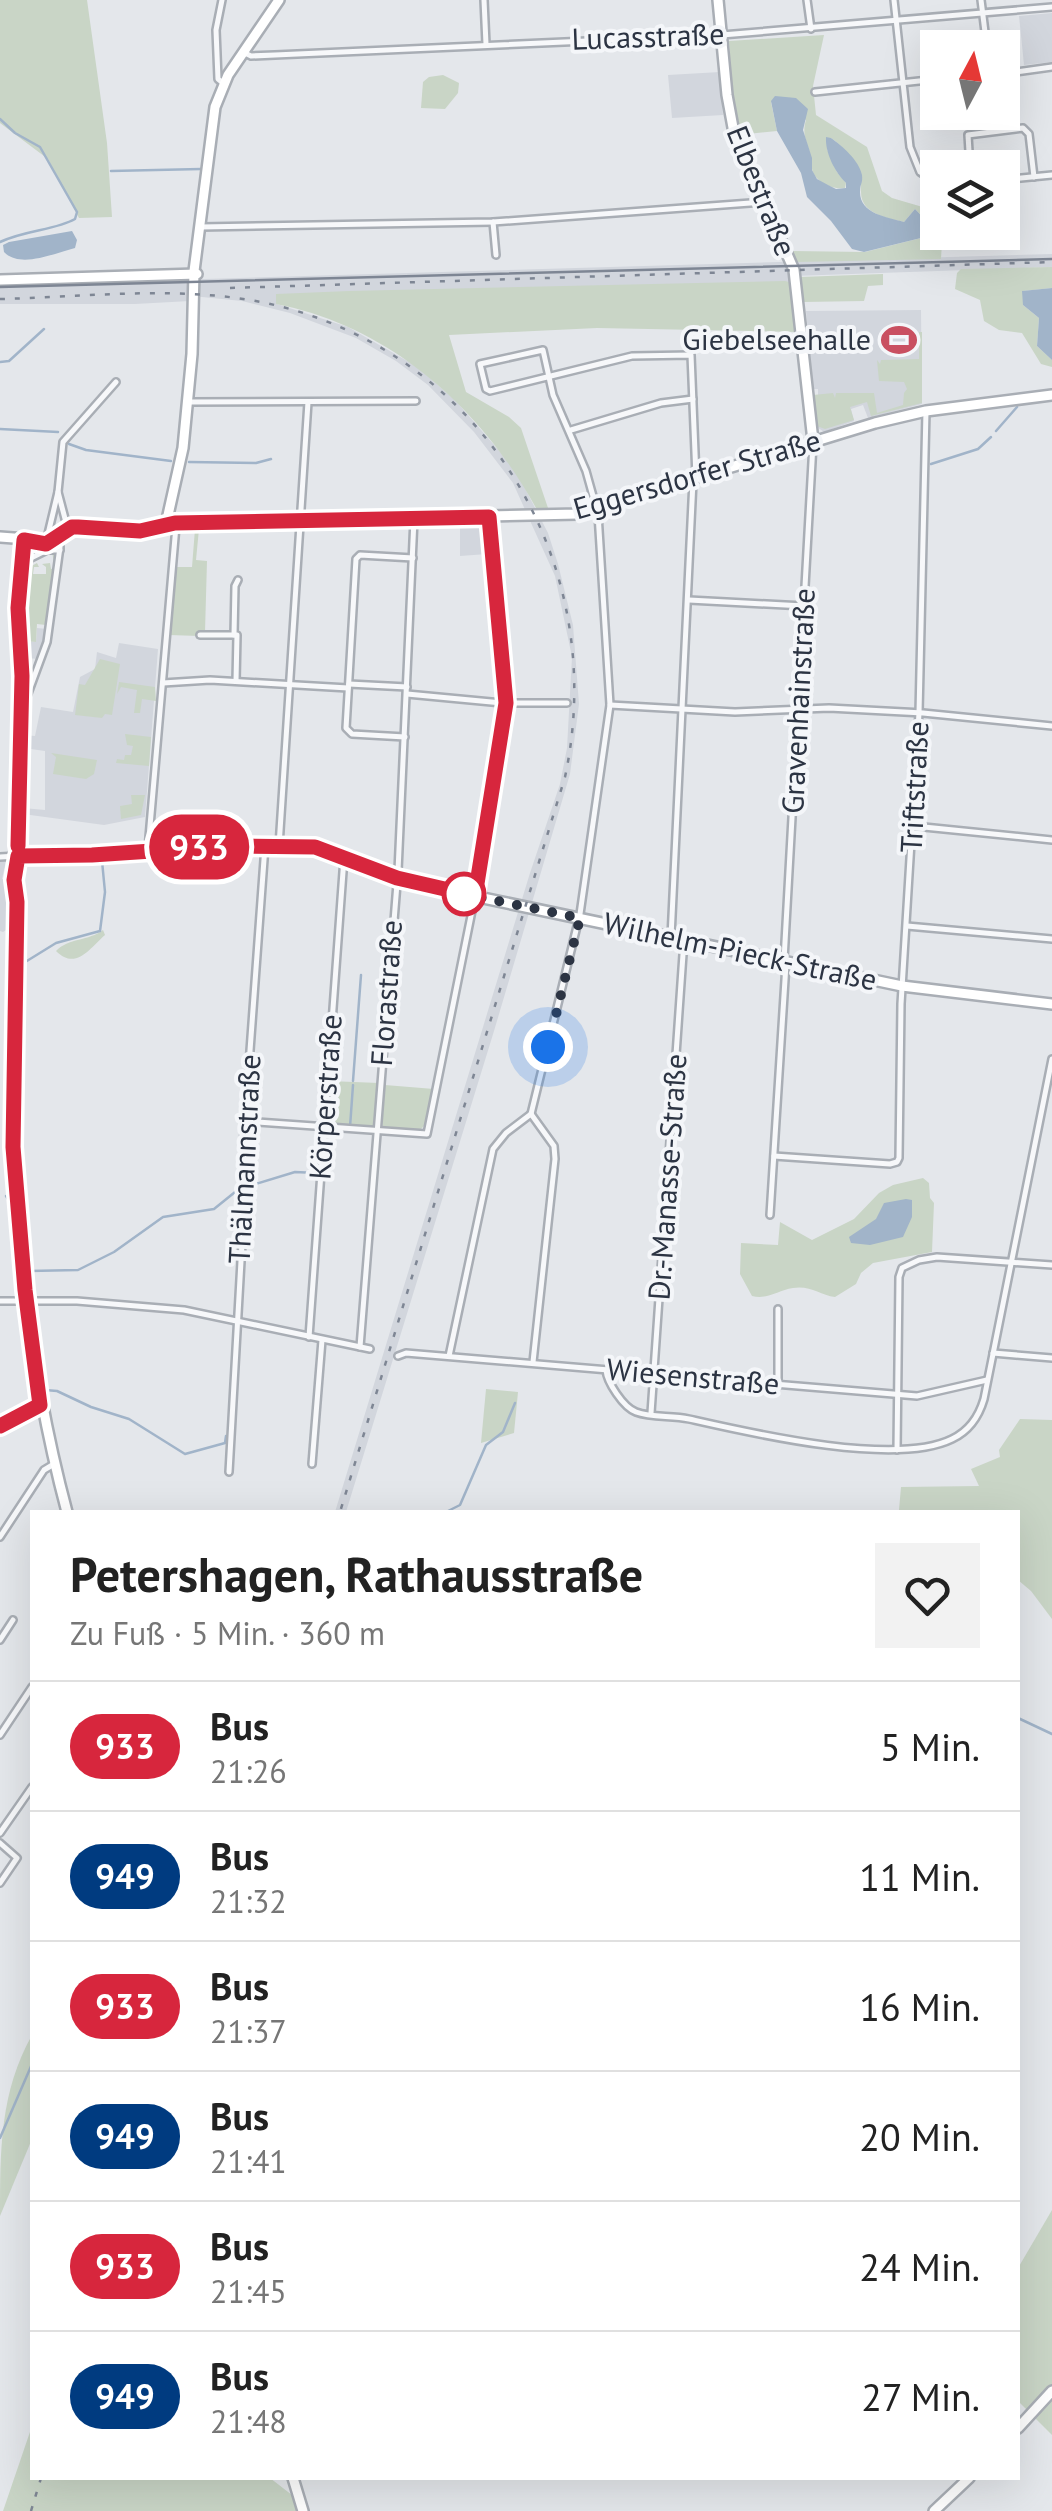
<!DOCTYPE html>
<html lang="de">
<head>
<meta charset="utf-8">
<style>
	:root { --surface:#fff; --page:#f2f2f2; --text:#222; --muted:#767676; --line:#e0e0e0 }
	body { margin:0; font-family:"PT Sans",sans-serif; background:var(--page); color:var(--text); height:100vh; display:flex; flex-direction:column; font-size:38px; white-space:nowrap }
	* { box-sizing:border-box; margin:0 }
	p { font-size:32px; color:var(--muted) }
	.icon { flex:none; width:55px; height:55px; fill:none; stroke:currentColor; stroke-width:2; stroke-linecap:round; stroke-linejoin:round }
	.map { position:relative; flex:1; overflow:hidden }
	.details { position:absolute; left:30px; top:1510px; width:990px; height:970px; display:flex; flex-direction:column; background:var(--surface); border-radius:0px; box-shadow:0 10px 40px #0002 }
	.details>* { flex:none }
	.badge { padding:0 20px; border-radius:32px; font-size:35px; line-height:65px }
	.needle { width:65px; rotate:7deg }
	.fabs { position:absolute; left:920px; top:30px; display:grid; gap:20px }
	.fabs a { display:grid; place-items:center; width:100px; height:100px; border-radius:0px; background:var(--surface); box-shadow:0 10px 40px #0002; font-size:50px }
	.you { position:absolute; width:50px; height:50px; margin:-25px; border:8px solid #fff; border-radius:50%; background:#1a73e8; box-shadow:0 0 0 15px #1a73e833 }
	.map>.badge { position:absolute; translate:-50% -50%; box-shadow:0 0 0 5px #fff }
	.round { display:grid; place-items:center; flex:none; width:105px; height:105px; border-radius:0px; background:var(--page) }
	.summary { display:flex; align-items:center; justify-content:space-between; height:170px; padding:0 40px }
	h1 { font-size:48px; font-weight:700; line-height:75px }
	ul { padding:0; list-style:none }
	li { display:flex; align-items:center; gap:30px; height:130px; padding:0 40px; border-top:2px solid var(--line) }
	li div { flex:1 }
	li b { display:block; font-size:38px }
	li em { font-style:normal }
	li .badge { min-width:110px; font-weight:700; text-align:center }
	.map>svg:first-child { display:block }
	.built { fill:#d2d6dd }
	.green { fill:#c9d5c6 }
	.water { fill:#a1b4c9 }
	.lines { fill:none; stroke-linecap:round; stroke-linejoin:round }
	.stream { stroke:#a1b4c9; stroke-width:2.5 }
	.street-casing { stroke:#a9aeb5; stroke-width:10 }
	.secondary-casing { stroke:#a9aeb5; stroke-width:14 }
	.street { stroke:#f7f8fa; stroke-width:5 }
	.secondary { stroke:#fff; stroke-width:9 }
	.tram { stroke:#7e8694; stroke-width:2.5 }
	.rail { stroke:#7e8694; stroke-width:2.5; stroke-dasharray:5 10; stroke-linecap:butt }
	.line-casing { stroke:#fff; stroke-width:22 }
	.line { stroke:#d7263d; stroke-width:15 }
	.walk { stroke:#2c3443; stroke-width:10; stroke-dasharray:0 18 }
	.stop-dot { fill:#fff; stroke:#d7263d; stroke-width:5 }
	.labels { text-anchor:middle; stroke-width:8; stroke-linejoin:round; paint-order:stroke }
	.street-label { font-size:30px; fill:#2c3443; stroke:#f4f6f9 }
	.poi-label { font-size:30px; fill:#2c3443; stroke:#f4f6f9; text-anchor:end }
</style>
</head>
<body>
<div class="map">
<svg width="1052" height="2511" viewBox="0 0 1052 2511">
	<rect width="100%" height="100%" fill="#e4e7eb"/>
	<!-- built -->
	<g class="built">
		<polygon points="1052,13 1052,62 1024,65 1019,16"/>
		<polygon points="720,72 723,115 672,118 668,75"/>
		<polygon points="1052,254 1052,267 793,276 793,283 276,295 277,304 348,327 416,366 455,400 515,469 548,533 558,564 573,625 579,704 570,774 494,1031 346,1512 335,1512 530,873 560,784 567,748 572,657 555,576 513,483 474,432 428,385 396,361 356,338 290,313 242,301 192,296 190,301 135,304 0,304 0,285"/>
		<polygon points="921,310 922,404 868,418 863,405 851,409 854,421 824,432 817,427 813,395 818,395 818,389 813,389 806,311"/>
		<polygon points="484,523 487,554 460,556 460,524"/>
		<polygon points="37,628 47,629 40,659 25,658 23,641 36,642"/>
		<polygon points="119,643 158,649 145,817 104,825 23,814 23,808 45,810 45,751 24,748 24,735 35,736 41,707 73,712 80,677 95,669 97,652 116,658"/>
		<polygon points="0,861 6,861 2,879 7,880 6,930 3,932 0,931"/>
	</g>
	<!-- green -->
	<g class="green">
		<polygon points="0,0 87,0 107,143 112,217 79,218 48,159 0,123"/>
		<path d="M824 35 813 86 816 115 867 147 882 191 892 198 926 208 937 216 938 232 996 233 1000 244 942 242 941 259 797 262 792 251 865 252 929 236 931 226 915 209 904 222C887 218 861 214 861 192 860 188 862 179 861 176 857 163 842 145 831 138L827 149 837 172 846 183 845 188C834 190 815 183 812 169 810 164 811 158 810 153 806 141 802 133 806 120L771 102 777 131 738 135 734 127 729 41Z"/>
		<polygon points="443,75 459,83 458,93 445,109 421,108 423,82 429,77"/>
		<polygon points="1052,267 1052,288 1023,291 1023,305 1039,318 1037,346 1052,360 1052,367 1041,364 1022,333 999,330 984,321 980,300 955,289 957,273 961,269"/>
		<polygon points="883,274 883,285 868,286 864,301 803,302 800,277"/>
		<path d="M785 281 793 283 798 316 796 332 597 328 449 335 466 392 509 417 521 428 548 508H536C482 409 390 326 276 304V294L349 291Z"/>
		<polygon points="919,332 922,332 922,403 871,416 867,402 850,407 854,420 825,429 817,426 813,395 833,393 835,398 836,393 874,393 877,413 903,405 904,393 907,389 904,382 879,381 877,360 880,364 881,360 919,359"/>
		<polygon points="195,529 199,529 196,560 207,561 205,632 200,632 199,636 169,635 175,567 192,567"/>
		<polygon points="57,551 46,625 37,624 36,642 23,641 26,569 37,563 39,567 34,567 33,574 46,574 46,567 42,564 50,563 51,569 55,568 52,552"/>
		<polygon points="100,659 120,664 112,715 105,714 102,718 75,715 79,684 85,685"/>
		<polygon points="119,682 155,687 156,701 142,699 140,713 134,713 137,690 121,687 117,694"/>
		<polygon points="125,734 151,737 149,766 116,763 117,759 124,760 125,755 131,755 133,746 127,745"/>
		<polygon points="51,753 97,760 94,774 86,779 53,774 56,757"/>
		<polygon points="131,795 145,795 141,815 121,819 120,806 132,804"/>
		<path d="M103 930 105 935C90 948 76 971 56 951 68 938 89 941 103 930Z"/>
		<polygon points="329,1081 379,1083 376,1129 326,1126"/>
		<path d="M385 1085 434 1089C426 1134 428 1134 382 1130Z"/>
		<path d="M923 1178 929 1183 930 1198 934 1203 932 1252 873 1263 861 1273 856 1284 835 1297C820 1295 810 1285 793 1288 778 1290 768 1300 752 1296L740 1274 741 1243 778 1245 780 1222 812 1240 854 1219 879 1193 893 1185Z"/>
		<polygon points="486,1389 518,1392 514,1433 481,1443"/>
		<polygon points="1020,1419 1052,1420 1052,1619 1031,1591 1018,1580 1018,1512 899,1510 901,1487 979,1486 971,1469 1000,1457 999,1450"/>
		<path d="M32 2035V2139L0 2216C0 2149 0 2092 32 2035Z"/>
		<polygon points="1052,2210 1052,2435 1018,2401 1018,2268"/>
		<polygon points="32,2426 32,2478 270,2478 301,2502 304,2511 3,2511"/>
	</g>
	<!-- water -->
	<g class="water">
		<path d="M775 96 796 98 808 109 803 130 812 158V170L817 179 828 185 836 189 846 188V183C835 172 825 153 826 137L831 138C842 146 859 160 862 175 863 184 860 183 860 192 860 214 887 217 904 222L915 209 931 226 929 236 864 252 852 249 831 221 807 197 801 173 777 131 771 101Z"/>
		<path d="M72 231 77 240 75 248C55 253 20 269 4 252L3 245 9 242Z"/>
		<polygon points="1052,288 1052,360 1037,346 1039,318 1023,305 1022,291"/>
		<polygon points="906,1199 912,1200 912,1217 903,1237 870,1245 851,1243 849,1237 876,1219 884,1203"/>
	</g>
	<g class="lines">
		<!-- stream -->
		<g class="stream">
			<path d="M0 119 15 133 40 147 77 212 75 219C56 230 25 230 0 242"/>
			<polyline points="111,171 201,169"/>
			<polyline points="0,362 9,361 44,329"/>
			<polyline points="0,429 58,432"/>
			<polyline points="996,431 1017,407"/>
			<polyline points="69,444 86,450 171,461"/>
			<polyline points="189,462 256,463 271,459"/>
			<polyline points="931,464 978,449 991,437"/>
			<polyline points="212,853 218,853"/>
			<polyline points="181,856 205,854"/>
			<polyline points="146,858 174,856"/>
			<polyline points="115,860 136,859"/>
			<polyline points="22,964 56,943 100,931 105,892 102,861 109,861"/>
			<polyline points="353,1081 361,975"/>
			<polyline points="350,1127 353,1085"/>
			<polyline points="249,1186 295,1172 317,1173"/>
			<polyline points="6,1196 12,1205"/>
			<polyline points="22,1206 26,1243"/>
			<polyline points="27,1253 29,1271 78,1270 114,1252 163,1217 214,1209 240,1188"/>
			<polyline points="45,1390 57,1391 91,1407 129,1419 185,1454 225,1443 226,1436"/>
			<polyline points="446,1512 460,1505 486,1445 503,1432 515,1403"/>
			<polyline points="1018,1718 1052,1734"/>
			<polyline points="0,2138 32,2064"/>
		</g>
		<defs>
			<g id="street">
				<polyline points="222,0 216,30 218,79 223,83"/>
				<polyline points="484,0 486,44"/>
				<polyline points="807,0 811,29"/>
				<polyline points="894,0 910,147 920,172 938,184"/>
				<polyline points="981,0 987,48"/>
				<polyline points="243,52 251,56 275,55 722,35 1052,7"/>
				<polyline points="1002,74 1052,67"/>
				<polyline points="815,92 938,79"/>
				<polyline points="995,112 997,130"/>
				<polyline points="970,168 968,135 1023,128 1029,134 1034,177"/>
				<polyline points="1002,180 1052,175"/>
				<polyline points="493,222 496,255"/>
				<polyline points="201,227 493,222 764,202"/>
				<polyline points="189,402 416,401"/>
				<polyline points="571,430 661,403 693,399"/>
				<polyline points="58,492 68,530"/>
				<polyline points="48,534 58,492 63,442 116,382"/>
				<polyline points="29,559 47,550 60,550"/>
				<polyline points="689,600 804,606"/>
				<polyline points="200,635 234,635"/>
				<polyline points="236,681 237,635 234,635 235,586 238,580"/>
				<polyline points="163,683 210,680 348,688"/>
				<polyline points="349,684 407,687"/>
				<polyline points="407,694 502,703 567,703"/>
				<polyline points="610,705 735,712 829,708 923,713 1052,726"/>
				<polyline points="23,707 47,642 60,547 55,535"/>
				<polyline points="405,737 352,734 346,728 356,559 360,555 413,558"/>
				<polyline points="914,826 1052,840"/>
				<polyline points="279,846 308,402"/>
				<polyline points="148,849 176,526"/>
				<polyline points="0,857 17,856"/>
				<polyline points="907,926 1052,939"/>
				<polyline points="671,937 693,481"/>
				<polyline points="784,960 813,444"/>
				<polyline points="531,1114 580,914 610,705 598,514 586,471 553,395 543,350 480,364 486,389 490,391 632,356 691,355 696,477"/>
				<polyline points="531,1114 554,1146 555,1159 533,1362"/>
				<polyline points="245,1121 427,1134 474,901 506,703 489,518"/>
				<polyline points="774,1156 890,1164 897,1162 899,1158 901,1004 919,713 926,411"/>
				<polyline points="770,1215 786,964"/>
				<polyline points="0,1301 77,1301 184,1310 370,1349"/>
				<polyline points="778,1309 778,1385"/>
				<polyline points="309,1337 344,858"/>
				<polyline points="360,1347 398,871 414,519"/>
				<polyline points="993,1353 1052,1358"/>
				<polyline points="398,1356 406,1353 917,1396 987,1380"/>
				<polyline points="449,1356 493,1149 506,1133 531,1114"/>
				<path d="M606 1370C607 1382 623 1407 636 1412 652 1418 672 1415 689 1419 751 1433 895 1467 952 1439 969 1431 979 1416 984 1399L1052 1059"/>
				<polyline points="651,1413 684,940"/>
				<polyline points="0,1426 40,1405"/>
				<polyline points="897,1450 899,1277 902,1268 919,1260 937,1257 1052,1265"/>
				<polyline points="312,1464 322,1340"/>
				<polyline points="229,1472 243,1226 243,1146 265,846"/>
				<polyline points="0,1537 44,1470 54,1464"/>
				<polyline points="0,1640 13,1620"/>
				<polyline points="0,1735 32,1687"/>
				<polyline points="0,1833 32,1787"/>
				<polyline points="0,1843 17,1858 0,1883"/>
			</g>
			<g id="secondary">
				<polyline points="718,0 727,95 734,133 794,270 813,441"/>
				<polyline points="0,280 197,274"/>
				<polyline points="166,524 183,448 192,354 194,271 215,107 228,75 279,0"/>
				<polyline points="0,537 27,539"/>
				<polyline points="24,540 46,544 72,527 78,527 140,531 183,523 578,514 875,423 926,411 1052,395"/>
				<polyline points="18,767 21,676 18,608 24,540"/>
				<polyline points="18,856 93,855 227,846 315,847 397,878 440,889 902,986 1052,1004"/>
				<polyline points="18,860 19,765"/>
				<path d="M18 865 14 882 17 902C15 975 10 1049 12 1122 17 1254 33 1385 67 1512"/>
				<polyline points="1018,2428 1052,2391"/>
				<polyline points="293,2478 303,2511"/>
				<polyline points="934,2511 969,2478"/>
			</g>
		</defs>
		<!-- street casing -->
		<use href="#street" class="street-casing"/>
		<!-- secondary casing -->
		<use href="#secondary" class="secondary-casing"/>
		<!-- street -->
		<use href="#street" class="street"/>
		<!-- secondary -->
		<use href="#secondary" class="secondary"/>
		<!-- tram -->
		<polyline class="tram" points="0,287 1052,259"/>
		<!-- rail -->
		<g class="rail">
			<polyline points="230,288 1052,262"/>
			<path d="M0 299C87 297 180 285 266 303 482 350 611 563 565 777L340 1512"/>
			<polyline points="31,2511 41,2478"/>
		</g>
	</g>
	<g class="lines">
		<defs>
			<polyline id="line" points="0,1426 40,1405 25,1290 13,1147 17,902 14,880 18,856 92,855 227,846 315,847 397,878 475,896 506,703 489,517 175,523 140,531 78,527 72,527 46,544 24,540 18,608 22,676 18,846"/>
		</defs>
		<!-- line casing -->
		<use href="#line" class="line-casing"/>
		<!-- line -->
		<use href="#line" class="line"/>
		<!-- walk -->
		<polyline class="walk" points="464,894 580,918 548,1047"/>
	</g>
	<!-- icons -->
	<defs>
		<symbol id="stadium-bare" viewBox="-9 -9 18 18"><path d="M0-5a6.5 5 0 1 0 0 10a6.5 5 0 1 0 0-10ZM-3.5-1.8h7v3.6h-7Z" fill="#c95061" stroke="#f4f6f9" stroke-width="2.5" paint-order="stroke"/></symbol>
	</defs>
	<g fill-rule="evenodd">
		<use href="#stadium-bare" x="874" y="315" width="50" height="50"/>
	</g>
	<!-- markers -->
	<circle class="stop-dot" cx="464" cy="894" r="20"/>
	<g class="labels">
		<!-- street labels -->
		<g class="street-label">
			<text transform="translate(648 37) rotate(-2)" y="10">Lucasstraße</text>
			<text transform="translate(761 191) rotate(68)" y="10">Elbestraße</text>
			<text transform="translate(697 475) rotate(-16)" y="10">Eggersdorfer Straße</text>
			<text transform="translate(799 701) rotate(-87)" y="10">Gravenhainstraße</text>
			<text transform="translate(915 787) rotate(-87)" y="10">Triftstraße</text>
			<text transform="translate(740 952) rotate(12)" y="10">Wilhelm-Pieck-Straße</text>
			<text transform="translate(387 993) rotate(-86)" y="10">Florastraße</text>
			<text transform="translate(326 1097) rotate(-86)" y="10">Körperstraße</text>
			<text transform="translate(245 1159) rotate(-87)" y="10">Thälmannstraße</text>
			<text transform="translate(668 1177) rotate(-86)" y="10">Dr.-Manasse-Straße</text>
			<text transform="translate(693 1377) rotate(5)" y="10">Wiesenstraße</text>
		</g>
		<!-- poi labels -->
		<g class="poi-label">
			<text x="871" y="350">Giebelseehalle</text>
		</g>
	</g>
</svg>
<div class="fabs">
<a><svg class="needle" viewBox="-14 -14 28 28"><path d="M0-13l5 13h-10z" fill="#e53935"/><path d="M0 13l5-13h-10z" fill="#767676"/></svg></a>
<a><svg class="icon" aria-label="layers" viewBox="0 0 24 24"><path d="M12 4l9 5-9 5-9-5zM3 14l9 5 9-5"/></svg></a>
</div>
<div class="you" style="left:548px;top:1047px"></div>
<b class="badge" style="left:199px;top:847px;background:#d7263d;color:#fff">933</b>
<section class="details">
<div class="summary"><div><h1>Petershagen, Rathausstraße</h1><p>Zu Fuß · 5 Min. · 360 m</p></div><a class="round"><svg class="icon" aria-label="heart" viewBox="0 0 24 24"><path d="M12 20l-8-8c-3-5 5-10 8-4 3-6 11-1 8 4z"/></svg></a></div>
<ul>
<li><span class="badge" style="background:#d7263d;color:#fff">933</span><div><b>Bus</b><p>21:26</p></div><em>5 Min.</em></li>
<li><span class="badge" style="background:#003b80;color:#fff">949</span><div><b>Bus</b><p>21:32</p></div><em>11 Min.</em></li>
<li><span class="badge" style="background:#d7263d;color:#fff">933</span><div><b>Bus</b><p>21:37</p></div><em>16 Min.</em></li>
<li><span class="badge" style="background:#003b80;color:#fff">949</span><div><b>Bus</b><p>21:41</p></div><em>20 Min.</em></li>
<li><span class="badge" style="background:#d7263d;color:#fff">933</span><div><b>Bus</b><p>21:45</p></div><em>24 Min.</em></li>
<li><span class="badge" style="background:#003b80;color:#fff">949</span><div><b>Bus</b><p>21:48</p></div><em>27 Min.</em></li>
</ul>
</section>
</div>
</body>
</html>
